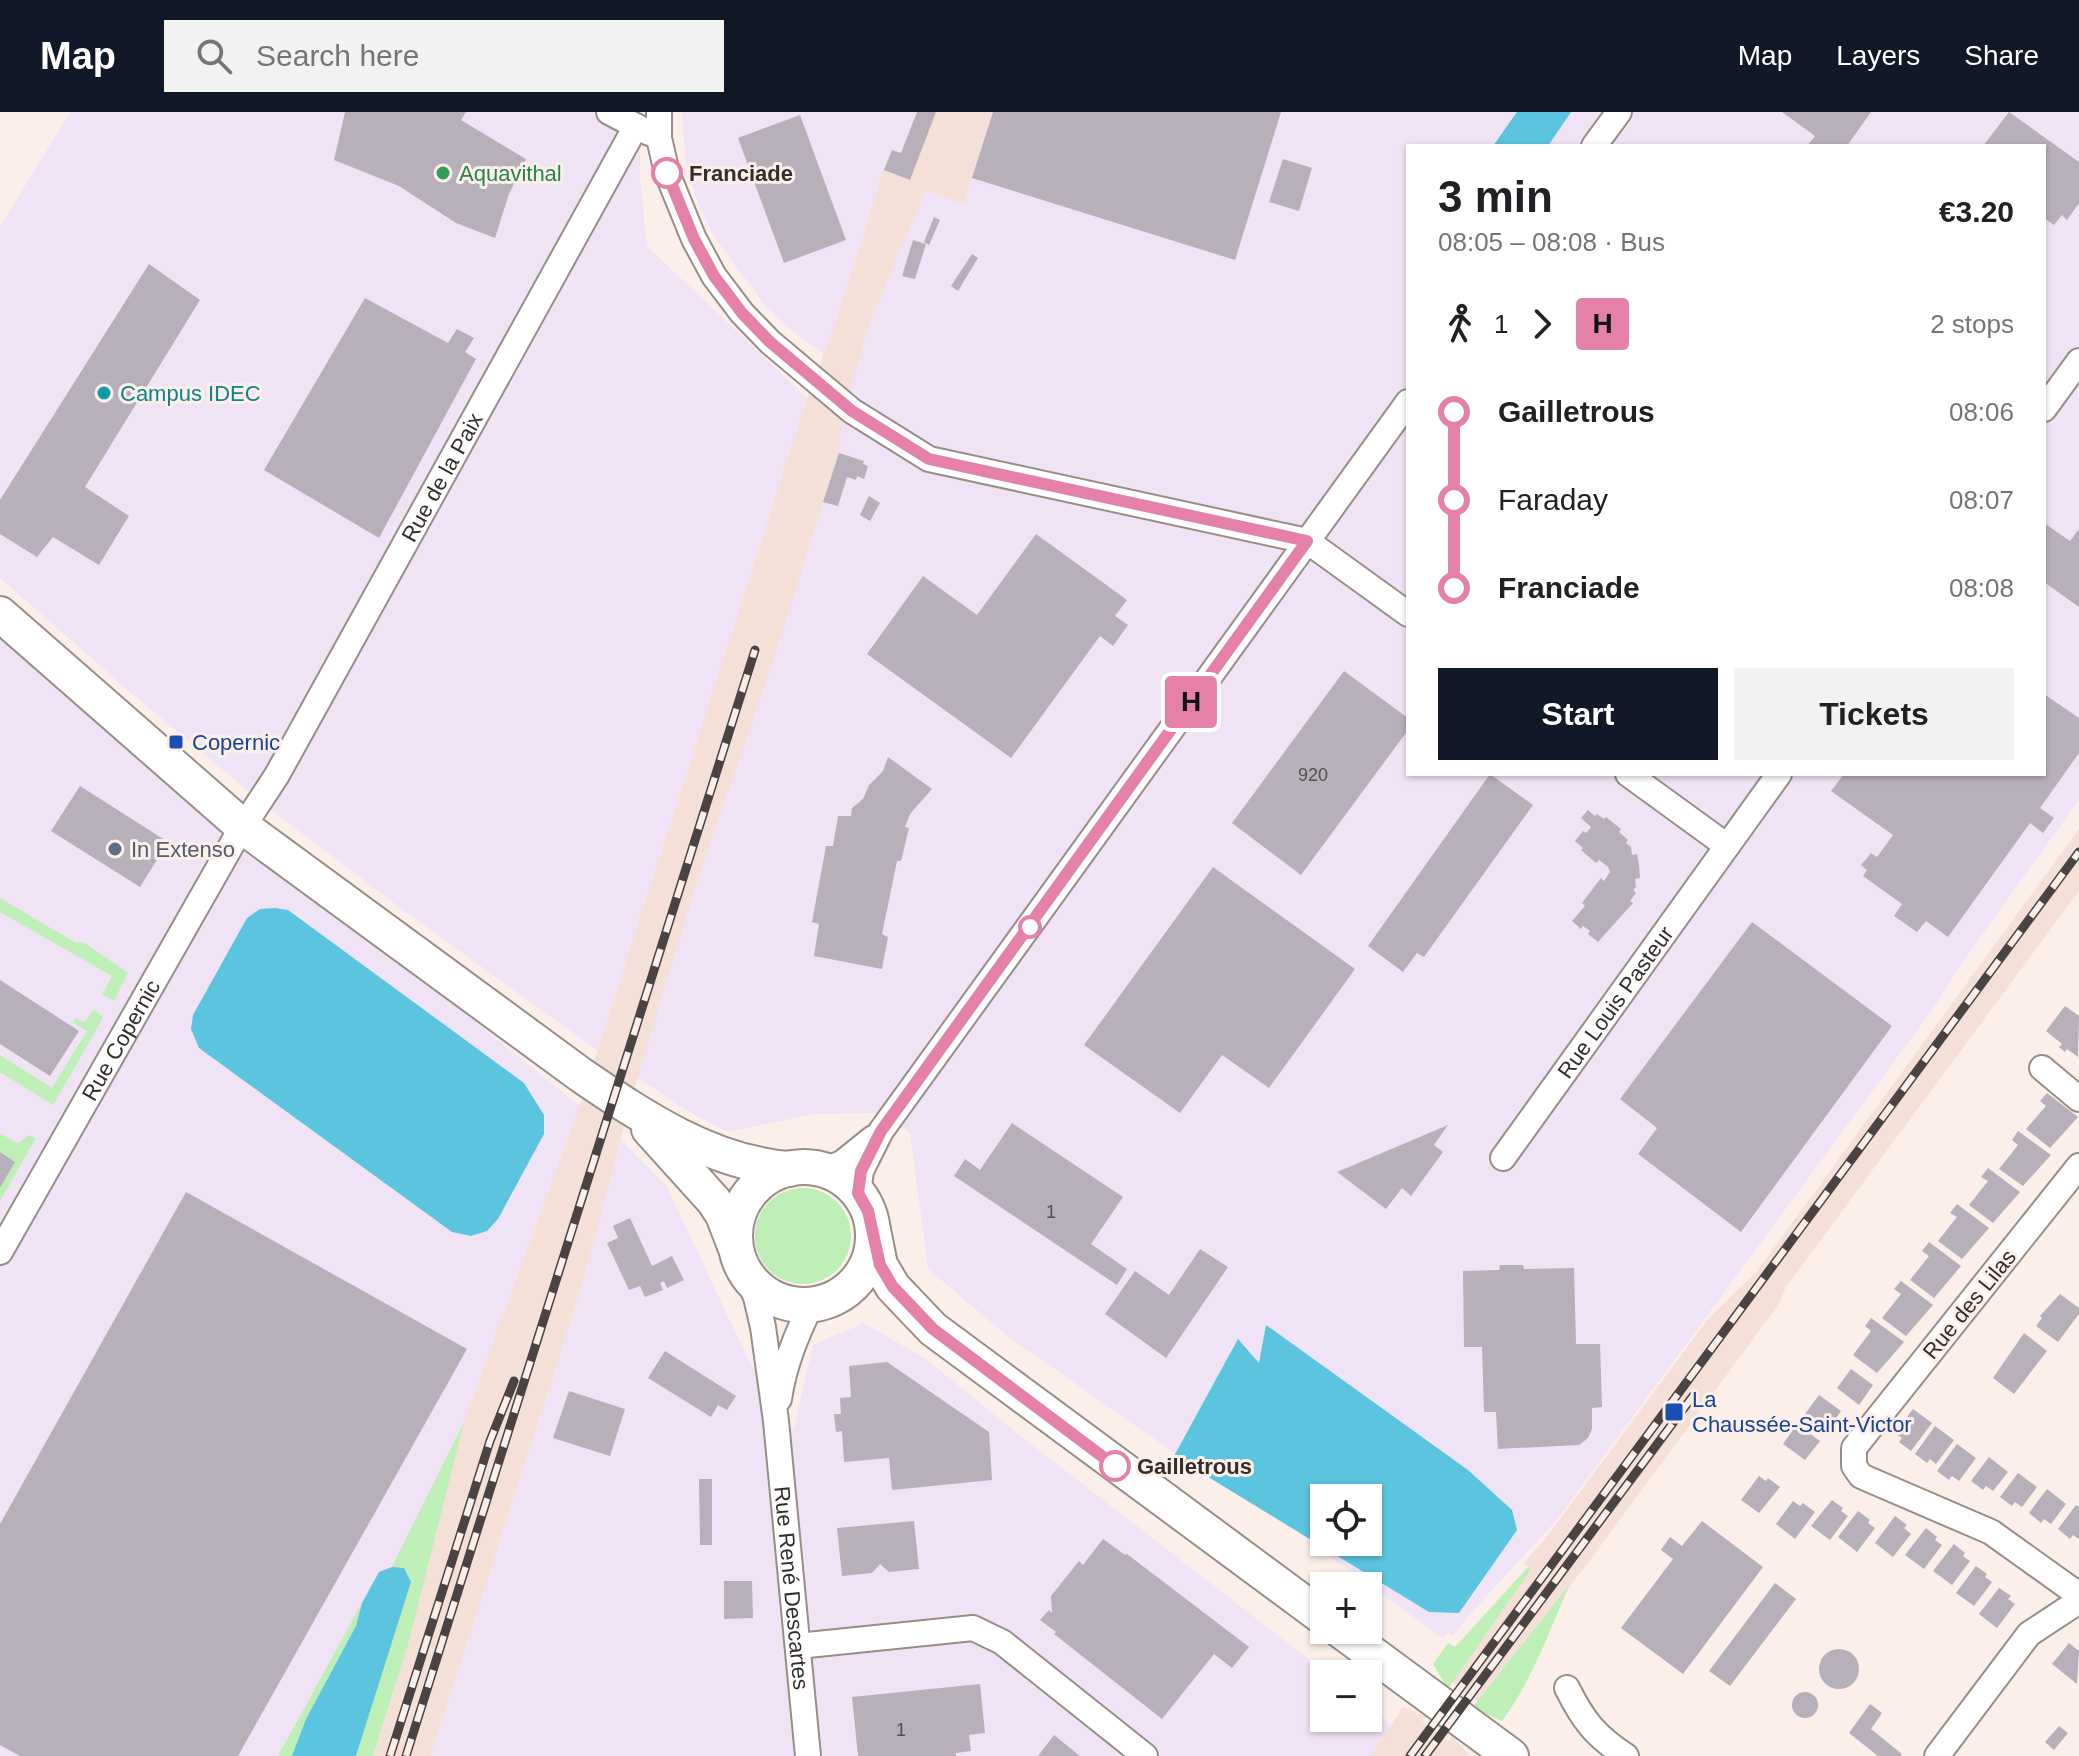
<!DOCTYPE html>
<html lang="en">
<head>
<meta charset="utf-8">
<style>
	:root { --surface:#fff; --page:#f2f2f2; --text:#202124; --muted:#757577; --accent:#111827 }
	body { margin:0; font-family:Arial,sans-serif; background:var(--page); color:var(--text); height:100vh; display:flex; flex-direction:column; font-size:30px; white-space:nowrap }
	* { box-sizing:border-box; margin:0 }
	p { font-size:26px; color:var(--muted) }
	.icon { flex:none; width:44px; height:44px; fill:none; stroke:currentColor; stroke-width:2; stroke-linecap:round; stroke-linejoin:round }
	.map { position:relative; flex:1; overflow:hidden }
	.details { position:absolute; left:1406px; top:32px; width:640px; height:632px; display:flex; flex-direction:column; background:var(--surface); border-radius:0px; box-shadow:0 2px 6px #0004 }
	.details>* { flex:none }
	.badge { padding:0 16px; border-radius:6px; font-size:28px; line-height:52px }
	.tools { position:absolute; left:1310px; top:1372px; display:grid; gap:16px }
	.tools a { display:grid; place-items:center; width:72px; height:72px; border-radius:0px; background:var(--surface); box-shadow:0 2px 6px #0004; font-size:40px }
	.map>.badge { position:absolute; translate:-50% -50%; box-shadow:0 0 0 4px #fff }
	.legs { display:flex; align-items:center; gap:12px; height:88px; padding:0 32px; font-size:26px }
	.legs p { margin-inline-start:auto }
	.head { display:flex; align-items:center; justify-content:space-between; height:136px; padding:0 32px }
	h1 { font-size:44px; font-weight:700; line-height:60px }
	.primary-button { display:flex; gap:16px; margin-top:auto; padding:16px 32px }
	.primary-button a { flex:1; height:92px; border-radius:0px; background:var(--accent); color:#fff; font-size:32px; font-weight:700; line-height:92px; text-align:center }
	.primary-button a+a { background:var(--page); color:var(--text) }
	ul { padding:0 32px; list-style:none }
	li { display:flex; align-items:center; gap:28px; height:88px; font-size:30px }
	li i { display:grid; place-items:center; width:12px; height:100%; margin:0 10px; background:currentColor }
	li i::after { content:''; width:20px; height:20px; margin:-10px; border:6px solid; border-radius:50%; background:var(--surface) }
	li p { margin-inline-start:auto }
	li:first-child i { background:linear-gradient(#0000 50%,currentColor 0) }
	li:last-child i { background:linear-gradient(currentColor 50%,#0000 0) }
	header { display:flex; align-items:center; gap:48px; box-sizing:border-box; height:112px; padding:0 40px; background:var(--accent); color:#fff }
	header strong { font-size:38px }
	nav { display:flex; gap:44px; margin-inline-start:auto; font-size:28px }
	.search { width:560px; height:72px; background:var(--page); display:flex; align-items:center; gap:20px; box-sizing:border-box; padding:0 28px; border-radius:0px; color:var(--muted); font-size:30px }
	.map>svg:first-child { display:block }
	.industrial { fill:#f1e3f6; fill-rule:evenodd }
	.built { fill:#f5e0d7 }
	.green { fill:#beefb6 }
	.water { fill:#5bc4df; fill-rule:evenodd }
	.building { fill:#b7afb9 }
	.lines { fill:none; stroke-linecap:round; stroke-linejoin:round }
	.street-casing { stroke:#988d87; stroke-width:28 }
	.secondary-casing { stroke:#988d87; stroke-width:38 }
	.street { stroke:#fff; stroke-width:24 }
	.secondary { stroke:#fff; stroke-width:34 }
	.rail-casing { stroke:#494341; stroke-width:9 }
	.rail { stroke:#fcefea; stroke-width:6; stroke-dasharray:18; stroke-linecap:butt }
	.line-1-casing { stroke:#fff; stroke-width:18 }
	.line-1 { stroke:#e580a9; stroke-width:12 }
	.leisure-dot { fill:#2e9e5b; stroke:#fcefea; stroke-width:3 }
	.stop-1-dot { fill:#fff; stroke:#e580a9; stroke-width:4 }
	.culture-dot { fill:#0f9aa8; stroke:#fcefea; stroke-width:3 }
	.transit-dot { fill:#1a4fb4; stroke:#fcefea; stroke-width:3 }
	.service-dot { fill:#5c6f8a; stroke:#fcefea; stroke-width:3 }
	.labels { text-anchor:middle; stroke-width:6; stroke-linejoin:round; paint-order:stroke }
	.number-label { font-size:18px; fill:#544e4f }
	.leisure-label { font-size:22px; fill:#27864d; stroke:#fcefea; text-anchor:start }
	.stop-label { font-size:22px; font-weight:bold; fill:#332e2c; stroke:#fcefea; text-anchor:start }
	.culture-label { font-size:22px; fill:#0d838f; stroke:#fcefea; text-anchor:start }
	.street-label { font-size:22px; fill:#332e2c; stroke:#fcefea }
	.transit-label { font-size:22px; fill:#164399; stroke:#fcefea; text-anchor:start }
	.service-label { font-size:22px; fill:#4e5e75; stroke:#fcefea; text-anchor:start }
</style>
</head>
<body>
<header>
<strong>Map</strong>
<div class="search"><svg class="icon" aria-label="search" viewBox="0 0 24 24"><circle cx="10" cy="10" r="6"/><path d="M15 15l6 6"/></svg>Search here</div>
<nav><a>Map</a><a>Layers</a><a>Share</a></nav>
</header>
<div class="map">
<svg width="2079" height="1644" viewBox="0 0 2079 1644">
	<rect width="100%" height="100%" fill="#fcefea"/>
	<!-- industrial -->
	<g class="industrial">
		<path d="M70 0H640V64L647 134 807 286 824 242 791 218 765 193 715 126 699 94 686 55 682 0H2079V688L1956 859 1935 894 1556 1409 1469 1503 1453 1524 1448 1520 1443 1527 1288 1413 1177 1343 1006 1223 928 1157 910 1021 877 1001 815 1002 728 1020 684 997 595 937 399 795 266 694 130 580 0 466V115ZM1408 34H2044V662H1408ZM1324 1386H1368V1430H1324Z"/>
		<polygon points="0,526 586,999 353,1644 0,1644"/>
		<polygon points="620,1027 666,1073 748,1247 793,1319 813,1233 864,1211 926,1247 1018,1322 1328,1562 1324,1562 1324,1606 1368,1606 1368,1594 1400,1619 1381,1644 431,1644 582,1174 604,1078"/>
	</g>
	<!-- built -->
	<g class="built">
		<polygon points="936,0 993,0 964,92 926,79 870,210 843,303 839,341 773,550 699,764 634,977 582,1174 431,1644 373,1644 410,1526 464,1310 580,993 807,287 832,221 884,58 910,68"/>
		<polygon points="2079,717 2079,779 1786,1175 1779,1192 1588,1451 1479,1590 1451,1569 1530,1457 1523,1451 1545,1427 1708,1207 1757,1159"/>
		<polygon points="1403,1595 1427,1605 1422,1609 1449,1629 1452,1624 1470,1644 1371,1644"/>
	</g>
	<!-- green -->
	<g class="green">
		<polygon points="0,786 76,831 83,830 128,861 114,889 102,883 112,864 0,800"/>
		<polygon points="94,897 103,906 53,993 0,960 0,943 52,976 87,919 73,911 75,906 85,910"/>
		<polygon points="0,1021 18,1032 28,1023 36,1026 0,1089 0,1076 15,1050 0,1040"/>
		<circle cx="803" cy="1124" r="48"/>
		<polygon points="464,1310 410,1526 373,1644 356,1644 411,1470 404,1456 392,1455"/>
		<polygon points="1528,1455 1531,1457 1448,1577 1433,1552 1448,1531 1455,1535"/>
		<path d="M1570 1472C1550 1517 1532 1569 1502 1609L1472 1596Z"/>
		<polygon points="362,1491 356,1514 306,1607 292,1644 278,1644"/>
	</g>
	<!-- water -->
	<g class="water">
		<polygon points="1517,0 1571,0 1548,34 1493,34"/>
		<polygon points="275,796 288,798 524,971 544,1003 544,1022 498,1107 487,1119 471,1124 452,1120 199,936 191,917 193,903 247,806 260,797"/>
		<path d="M1266 1213 1468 1358 1512 1398 1517 1418 1459 1501 1429 1500 1174 1344 1238 1227 1259 1251ZM1368 1386V1430H1324V1386Z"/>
		<polygon points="392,1455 404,1456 411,1470 356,1644 292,1644 306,1607 356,1514 362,1491 379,1460"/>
	</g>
	<!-- building -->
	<g class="building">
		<polygon points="345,0 466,0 461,8 526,47 509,82 495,126 456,111 399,74 334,48"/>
		<polygon points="917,0 936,0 910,68 884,58 892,38 901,41"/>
		<polygon points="993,0 1281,0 1235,148 972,66"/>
		<polygon points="1782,0 1871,0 1847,34 1807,34 1815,24"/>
		<polygon points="2009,0 2079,50 2079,91 2067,108 2062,103 2054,113 2044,106 2044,34 1983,34"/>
		<polygon points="800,3 846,128 784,151 738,26"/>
		<polygon points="1283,47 1312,56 1299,99 1269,90"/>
		<polygon points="934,105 940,108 929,133 924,130"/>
		<polygon points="913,128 926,132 915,167 902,164"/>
		<polygon points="972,142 978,146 958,179 951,174"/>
		<polygon points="149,152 200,188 85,375 129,404 99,453 53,425 37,445 0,422 0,388"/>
		<polygon points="365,186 448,231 457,217 474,226 465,240 476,247 379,426 264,358"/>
		<polygon points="839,341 864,349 863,352 868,354 864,367 857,364 856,368 847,365 838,394 823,390"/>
		<polygon points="869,384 880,391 870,409 860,403"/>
		<polygon points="2044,411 2070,429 2079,417 2079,495 2044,470"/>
		<polygon points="1036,422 1127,488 1115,504 1128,513 1113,534 1100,524 1011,646 867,542 923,464 977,503"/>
		<polygon points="1344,559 1408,606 1408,618 1301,763 1232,711"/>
		<polygon points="2044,582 2079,606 2079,641 2040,696 2054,706 2043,721 2030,711 1948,825 1926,809 1917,820 1894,804 1902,792 1863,764 1867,758 1861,753 1871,741 1877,745 1893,723 1831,679 1844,662 2044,662"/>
		<polygon points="888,645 932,677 910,702 905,715 909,716 901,749 897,749 882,822 888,825 882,857 814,844 819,812 812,810 826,734 833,734 838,704 851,704 852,696 863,687 869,673 883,659"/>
		<polygon points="1490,662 1533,693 1424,845 1417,841 1403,860 1368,834"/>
		<polygon points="80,674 168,730 140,775 51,719"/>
		<polygon points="1588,698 1595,704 1597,702 1604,707 1606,705 1621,717 1619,720 1628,728 1626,731 1631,735 1632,743 1637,742 1639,752 1640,766 1635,767 1636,775 1633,778 1636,781 1630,789 1633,791 1598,830 1588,822 1590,819 1583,814 1581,817 1572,809 1585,794 1582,791 1601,766 1604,769 1610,760 1608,755 1599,748 1596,751 1581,738 1583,736 1575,729 1583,719 1586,721 1591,715 1581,706"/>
		<polygon points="1213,755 1355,857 1269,976 1222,943 1180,1001 1084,933"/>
		<polygon points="1752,810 1892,914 1741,1120 1638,1042 1657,1016 1620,987"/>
		<polygon points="0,868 79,919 50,964 0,932"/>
		<polygon points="2065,894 2079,904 2078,945 2067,937 2065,940 2059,935 2062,932 2046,919"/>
		<polygon points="2047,981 2078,1005 2050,1036 2026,1017 2046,994 2040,989"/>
		<polygon points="1012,1011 1123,1085 1091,1132 1127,1157 1117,1173 954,1064 965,1047 980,1058"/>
		<polygon points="1448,1013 1434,1033 1443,1040 1411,1084 1402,1076 1386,1097 1337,1060"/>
		<polygon points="2018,1019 2051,1043 2023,1074 1999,1057 2018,1033 2012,1028"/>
		<polygon points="0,1040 15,1050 0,1076"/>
		<polygon points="1988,1056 2020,1080 1993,1111 1969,1093 1988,1069 1981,1065"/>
		<polygon points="186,1080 467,1237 238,1644 20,1644 0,1633 0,1412"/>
		<polygon points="1957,1092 1989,1116 1962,1147 1938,1129 1957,1105 1950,1101"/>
		<polygon points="630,1106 652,1154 672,1144 684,1168 667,1176 664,1169 660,1171 663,1178 645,1185 640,1174 629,1178 607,1131 618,1126 613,1114"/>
		<polygon points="1929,1130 1961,1154 1934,1186 1910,1168 1929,1144 1922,1139"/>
		<polygon points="1200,1137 1228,1155 1166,1246 1105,1202 1135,1159 1169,1183"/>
		<polygon points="1500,1153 1523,1153 1524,1157 1574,1156 1576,1232 1600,1232 1602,1295 1592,1296 1592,1317 1588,1326 1579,1333 1498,1337 1496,1300 1484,1300 1482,1235 1464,1235 1463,1159 1499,1158"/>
		<polygon points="1901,1169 1933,1193 1906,1224 1882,1206 1901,1182 1894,1177"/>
		<polygon points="2060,1182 2079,1196 2079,1202 2058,1230 2036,1214 2042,1206 2040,1204"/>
		<polygon points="1871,1206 1904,1230 1877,1261 1853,1243 1871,1219 1865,1214"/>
		<polygon points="2024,1221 2047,1239 2014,1282 1993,1266"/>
		<polygon points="665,1239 736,1284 727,1298 718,1293 711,1305 648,1266"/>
		<polygon points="887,1250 989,1320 992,1368 892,1378 889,1346 844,1350 842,1319 836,1320 834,1302 841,1302 840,1286 851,1285 849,1254"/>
		<polygon points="1851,1257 1873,1273 1859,1293 1837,1276"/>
		<polygon points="569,1279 625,1297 610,1344 553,1326"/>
		<polygon points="1819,1283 1841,1299 1827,1319 1805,1302"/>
		<polygon points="1913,1297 1932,1311 1911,1339 1899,1330 1902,1326 1895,1321"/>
		<polygon points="1797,1312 1820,1329 1805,1348 1783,1332"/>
		<polygon points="1935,1314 1954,1328 1936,1352 1930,1347 1927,1351 1915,1342"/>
		<polygon points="1957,1332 1976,1346 1959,1369 1952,1364 1949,1368 1937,1359"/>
		<polygon points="1989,1345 2008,1360 1993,1379 1986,1374 1983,1378 1971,1369"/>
		<polygon points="2018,1361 2037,1375 2022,1395 2015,1390 2012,1394 2000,1385"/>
		<polygon points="1759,1364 1766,1369 1768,1366 1780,1375 1759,1401 1741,1388"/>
		<polygon points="699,1367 712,1367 712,1433 700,1433"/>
		<polygon points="2047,1377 2066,1392 2051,1412 2044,1407 2041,1411 2029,1401"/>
		<polygon points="1832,1388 1843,1396 1841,1399 1848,1404 1830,1428 1811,1414"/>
		<polygon points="1793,1389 1800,1394 1803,1391 1815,1400 1795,1427 1776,1412"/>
		<polygon points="2076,1393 2079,1395 2079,1427 2073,1423 2070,1427 2058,1417"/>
		<polygon points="1858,1399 1870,1408 1868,1411 1875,1416 1857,1440 1838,1425"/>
		<polygon points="1895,1404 1907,1413 1904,1416 1911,1422 1893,1445 1875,1431"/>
		<polygon points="914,1409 919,1457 889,1460 880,1452 872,1461 842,1464 837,1416"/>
		<polygon points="1702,1409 1763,1455 1683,1562 1621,1516 1673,1447 1661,1438 1670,1425 1682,1434"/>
		<polygon points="1926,1416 1937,1425 1935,1428 1942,1433 1924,1457 1905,1443"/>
		<polygon points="1103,1427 1125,1443 1127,1442 1249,1535 1232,1556 1214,1542 1162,1607 1054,1522 1056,1520 1040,1508 1049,1498 1052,1501 1051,1484 1079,1449 1083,1453"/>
		<polygon points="1954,1432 1965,1441 1963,1444 1970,1449 1952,1473 1933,1459"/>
		<polygon points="1976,1454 1987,1462 1985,1465 1992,1470 1974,1494 1956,1481"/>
		<polygon points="724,1469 752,1469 753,1506 724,1507"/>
		<polygon points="1775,1471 1796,1487 1730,1574 1709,1559"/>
		<polygon points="1999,1476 2011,1484 2008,1487 2015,1492 1997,1516 1979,1502"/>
		<polygon points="2069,1531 2079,1539 2077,1572 2052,1552"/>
		<circle cx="1839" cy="1557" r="20"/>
		<polygon points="980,1572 985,1621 969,1623 971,1639 956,1641 956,1644 858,1644 852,1585"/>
		<circle cx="1805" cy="1593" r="13"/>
		<polygon points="1870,1592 1882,1601 1871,1617 1902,1642 1901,1644 1878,1644 1849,1621"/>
		<polygon points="2059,1614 2068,1621 2054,1638 2045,1630"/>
		<polygon points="1054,1623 1080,1644 1038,1644"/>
	</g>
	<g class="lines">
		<defs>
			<g id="street">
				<polyline points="609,0 649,21"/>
				<polyline points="659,0 659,26 667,61 694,127 714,164 742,201 770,230 852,299 929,347 1307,429 1408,502"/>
				<polyline points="1594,34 1619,0"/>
				<polyline points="2044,297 2079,249"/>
				<polyline points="1628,662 1727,734"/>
				<polyline points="2042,956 2079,987"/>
				<path id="s1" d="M1503 1046 1779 662"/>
				<polyline points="2079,1054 1854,1336 1854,1354 1861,1364 1991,1420 2079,1483"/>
				<polyline points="824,1058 842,1051 873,1026"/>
				<polyline points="858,1081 861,1059 881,1019 1408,290"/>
				<path id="s2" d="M0 1140 235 727 277 663 636 14"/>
				<path id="s3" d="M748 1166 756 1185 763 1215 776 1309 808 1644"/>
				<path d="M779 1287C784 1253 796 1224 811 1193"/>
				<polyline points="798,1534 973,1516 1002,1530 1145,1644"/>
				<path d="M1567 1576C1583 1608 1595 1624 1626 1644"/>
				<polyline points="1937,1644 2029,1522 2079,1489"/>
			</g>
			<g id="secondary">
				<path d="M0 502 242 714 581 963C644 1006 711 1051 789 1057"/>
				<polyline points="649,1017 714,1089 723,1103 735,1134"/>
				<circle cx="804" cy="1124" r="69"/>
				<polyline points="873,1118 880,1153 893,1175 933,1217 1324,1506"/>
				<polyline points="1340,1518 1511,1644"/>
			</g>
		</defs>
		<!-- street casing -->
		<use href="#street" class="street-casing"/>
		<!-- secondary casing -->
		<use href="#secondary" class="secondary-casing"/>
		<!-- street -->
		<use href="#street" class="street"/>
		<!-- secondary -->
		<use href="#secondary" class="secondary"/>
		<defs>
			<g id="rail">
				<polyline points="390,1644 490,1329 514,1269"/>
				<polyline points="406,1644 755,538"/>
				<polyline points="1410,1644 2079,740"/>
				<polyline points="1425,1644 1693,1284"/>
			</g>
		</defs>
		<!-- rail casing -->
		<use href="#rail" class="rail-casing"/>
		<!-- rail -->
		<use href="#rail" class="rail"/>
	</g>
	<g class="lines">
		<defs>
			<polyline id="line-1" points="667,61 694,127 714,164 742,201 770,230 852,299 929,347 1307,429 881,1019 861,1059 858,1081 868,1099 880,1153 893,1175 933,1217 1115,1354"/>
		</defs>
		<!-- line-1 casing -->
		<use href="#line-1" class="line-1-casing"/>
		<!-- line-1 -->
		<use href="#line-1" class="line-1"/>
	</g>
	<!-- markers -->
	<circle class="leisure-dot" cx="443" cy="61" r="8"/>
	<g class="stop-1-dot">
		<circle cx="667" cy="61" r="14"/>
		<circle cx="1030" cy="815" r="10"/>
		<circle cx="1115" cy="1354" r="14"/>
	</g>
	<circle class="culture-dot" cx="104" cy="281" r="8"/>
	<g class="transit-dot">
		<rect x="168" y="622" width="16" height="16" rx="4"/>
		<rect x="1664" y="1290" width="20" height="20" rx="4"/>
	</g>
	<circle class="service-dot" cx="115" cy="737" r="8"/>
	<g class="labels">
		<!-- number labels -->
		<g class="number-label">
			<text x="1313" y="669">920</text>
			<text x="1051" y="1106">1</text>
			<text x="901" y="1624">1</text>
		</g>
		<!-- leisure labels -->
		<g class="leisure-label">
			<text x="459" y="69">Aquavithal</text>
		</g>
		<!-- stop labels -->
		<g class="stop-label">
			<text x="689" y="69">Franciade</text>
			<text x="1137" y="1362">Gailletrous</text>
		</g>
		<!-- culture labels -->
		<g class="culture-label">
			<text x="120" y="289">Campus IDEC</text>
		</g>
		<!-- street labels -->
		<g class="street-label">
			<text dy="8" stroke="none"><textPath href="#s2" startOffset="892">Rue de la Paix</textPath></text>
			<text dy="8" stroke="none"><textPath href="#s1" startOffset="192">Rue Louis Pasteur</textPath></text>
			<text dy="8" stroke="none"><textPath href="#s2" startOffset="244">Rue Copernic</textPath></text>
			<text transform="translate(1969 1192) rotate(-51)" y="8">Rue des Lilas</text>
			<text dy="8" stroke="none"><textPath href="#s3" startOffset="314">Rue René Descartes</textPath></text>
		</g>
		<!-- transit labels -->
		<g class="transit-label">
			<text x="192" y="638">Copernic</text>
			<text x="1692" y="1295">La<tspan x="1692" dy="25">Chaussée-Saint-Victor</tspan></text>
		</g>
		<!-- service labels -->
		<g class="service-label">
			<text x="131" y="745">In Extenso</text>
		</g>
	</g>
</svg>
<div class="tools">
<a><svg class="icon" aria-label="locate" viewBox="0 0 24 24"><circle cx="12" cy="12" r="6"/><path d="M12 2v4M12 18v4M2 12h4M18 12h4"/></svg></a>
<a>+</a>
<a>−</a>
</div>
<b class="badge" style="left:1191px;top:590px;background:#e580a9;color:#111">H</b>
<section class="details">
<div class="head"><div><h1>3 min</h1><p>08:05 – 08:08 · Bus</p></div><b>€3.20</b></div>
<div class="legs"><svg class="icon" aria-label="walk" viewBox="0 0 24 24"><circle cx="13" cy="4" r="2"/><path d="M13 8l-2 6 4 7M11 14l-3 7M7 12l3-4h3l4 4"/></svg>1<svg class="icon" aria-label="forward" viewBox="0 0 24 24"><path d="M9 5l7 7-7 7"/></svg><b class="badge" style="background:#e580a9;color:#111">H</b><p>2 stops</p></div>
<ul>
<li><i style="color:#e580a9"></i><b>Gailletrous</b><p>08:06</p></li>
<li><i style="color:#e580a9"></i><span>Faraday</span><p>08:07</p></li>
<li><i style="color:#e580a9"></i><b>Franciade</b><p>08:08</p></li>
</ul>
<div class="primary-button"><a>Start</a><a>Tickets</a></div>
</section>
</div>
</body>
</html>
